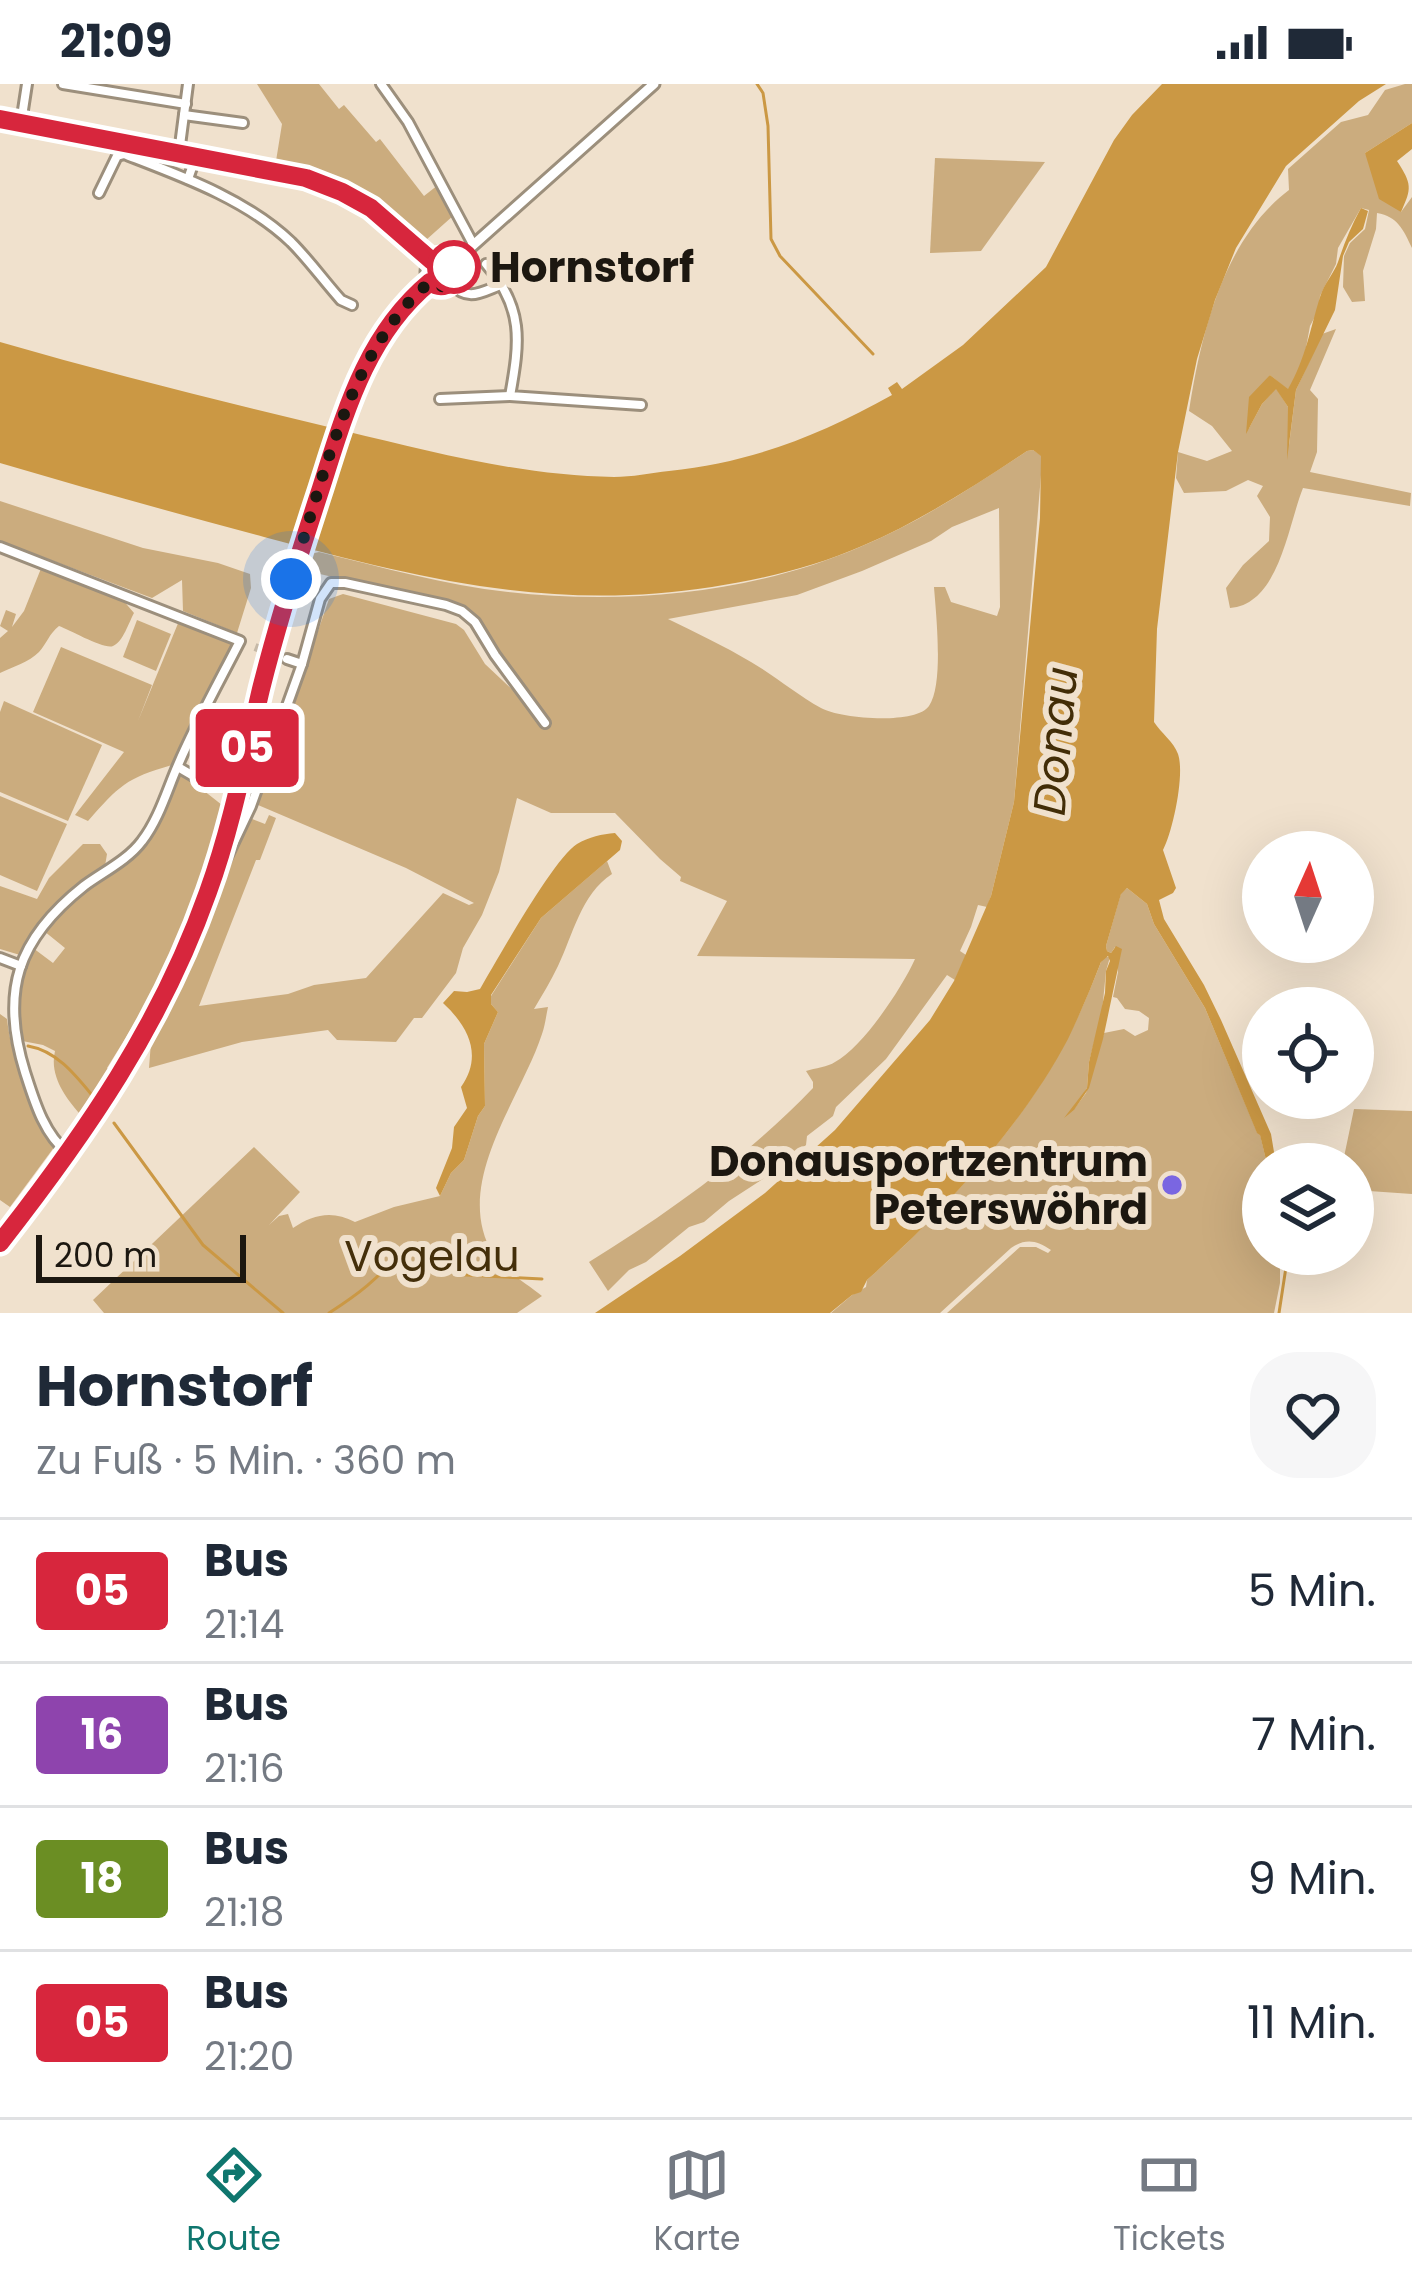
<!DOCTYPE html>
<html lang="de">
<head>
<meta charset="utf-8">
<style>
	:root { --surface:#fff; --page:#f6f6f7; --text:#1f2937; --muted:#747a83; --line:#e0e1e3; --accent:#0f766e }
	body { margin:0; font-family:Poppins,sans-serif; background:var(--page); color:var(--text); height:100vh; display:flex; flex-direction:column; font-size:45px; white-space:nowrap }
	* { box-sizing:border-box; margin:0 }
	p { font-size:39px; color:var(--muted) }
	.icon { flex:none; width:66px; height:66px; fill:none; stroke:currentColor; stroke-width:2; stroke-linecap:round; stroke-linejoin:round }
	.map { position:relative; height:1229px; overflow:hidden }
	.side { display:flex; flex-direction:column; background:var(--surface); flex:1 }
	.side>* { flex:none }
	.badge { padding:0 24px; border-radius:9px; font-size:42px; line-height:78px }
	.needle { width:78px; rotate:3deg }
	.tools { position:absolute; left:1242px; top:747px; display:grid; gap:24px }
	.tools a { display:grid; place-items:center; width:132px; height:132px; border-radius:50%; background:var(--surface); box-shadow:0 12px 48px #0002; font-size:60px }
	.scale { position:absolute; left:36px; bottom:30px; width:210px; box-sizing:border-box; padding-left:12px; border:6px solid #1c1710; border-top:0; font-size:33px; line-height:42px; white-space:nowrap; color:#1c1710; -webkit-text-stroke:9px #f0e1cd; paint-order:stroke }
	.you { position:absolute; width:60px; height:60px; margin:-30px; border:9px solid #fff; border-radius:50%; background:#1a73e8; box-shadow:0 0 0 18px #1a73e833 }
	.map>.badge { position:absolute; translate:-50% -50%; box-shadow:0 0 0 6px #fff }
	.round { display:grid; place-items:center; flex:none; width:126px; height:126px; border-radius:48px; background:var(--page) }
	.headline { display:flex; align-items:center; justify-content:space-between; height:204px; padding:0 36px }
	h1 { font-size:57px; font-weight:700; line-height:90px }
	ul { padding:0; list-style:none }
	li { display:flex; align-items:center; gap:36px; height:144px; padding:0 36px; border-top:3px solid var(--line) }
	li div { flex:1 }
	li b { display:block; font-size:45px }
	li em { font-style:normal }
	li .badge { min-width:132px; font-weight:700; text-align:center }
	.status { display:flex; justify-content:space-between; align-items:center; height:84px; padding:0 60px; background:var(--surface); direction:ltr }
	.status svg { height:33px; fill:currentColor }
	.dock { display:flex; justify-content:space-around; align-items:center; height:168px; border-top:3px solid var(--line); background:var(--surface); font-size:33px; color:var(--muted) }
	.dock a { display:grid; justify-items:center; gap:6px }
	.dock .current { color:var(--accent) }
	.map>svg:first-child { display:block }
	.green { fill:#cbac7e; fill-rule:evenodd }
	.water { fill:#cb9844 }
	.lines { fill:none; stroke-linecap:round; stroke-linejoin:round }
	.stream { stroke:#cb9844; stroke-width:3 }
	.street-tunnel { stroke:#c6b9a7; stroke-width:8; stroke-dasharray:8 4; stroke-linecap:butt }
	.street-casing { stroke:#9c8f7c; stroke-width:14 }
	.secondary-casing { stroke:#9c8f7c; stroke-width:15 }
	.street { stroke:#fff; stroke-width:8 }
	.secondary { stroke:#fff; stroke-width:9 }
	.line-casing { stroke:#fff; stroke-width:27 }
	.line { stroke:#d7263d; stroke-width:18 }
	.walk { stroke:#1c1710; stroke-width:12; stroke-dasharray:0 21.6 }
	.stop-dot { fill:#fff; stroke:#d7263d; stroke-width:6 }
	.poi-dot { fill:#7a66e1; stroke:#f0e1cd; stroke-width:4.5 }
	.labels { text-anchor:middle; stroke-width:12; stroke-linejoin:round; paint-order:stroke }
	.stop-label { font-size:42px; font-weight:bold; fill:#1c1710; stroke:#f0e1cd; text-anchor:start }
	.poi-label { font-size:42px; font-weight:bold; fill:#1c1710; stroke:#f0e1cd; text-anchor:end }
	.park-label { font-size:42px; fill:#442f0a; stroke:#f0e1cd }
	.water-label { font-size:45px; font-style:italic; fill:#422d07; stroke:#f0e1cd }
</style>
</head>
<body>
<div class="status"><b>21:09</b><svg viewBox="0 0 49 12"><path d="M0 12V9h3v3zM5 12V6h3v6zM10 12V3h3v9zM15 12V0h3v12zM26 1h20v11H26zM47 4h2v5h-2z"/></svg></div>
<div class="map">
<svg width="1412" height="1229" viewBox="0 0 1412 1229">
	<rect width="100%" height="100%" fill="#f0e1cd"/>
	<!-- green -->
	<g class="green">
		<polygon points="257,0 319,0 339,25 344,21 376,58 380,55 424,112 438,101 454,131 426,156 386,124 354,105 324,94 310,82 276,77 282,40"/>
		<path d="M1405 0H1412V39L1365 69 1401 128 1412 113V164C1403 145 1398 133 1377 129L1376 145 1363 187 1365 217 1352 218 1343 203 1344 172 1350 159 1365 145 1369 126 1361 124 1338 164 1336 180 1320 212 1318 227 1310 242 1303 280 1288 306 1270 291 1248 346 1262 320 1276 304 1288 323 1289 361 1296 306 1322 250 1336 245 1310 306 1318 315 1317 368 1310 388 1411 409 1410 422 1303 404C1288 441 1279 521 1230 524L1226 504 1243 481 1269 457 1270 433 1257 412 1263 402 1248 396 1226 407 1184 409 1176 394 1178 368 1207 377 1232 367 1212 342 1189 327C1201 250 1223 156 1289 106L1288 85 1341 38 1368 31 1385 6Z"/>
		<polygon points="935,74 1045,78 981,167 930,169"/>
		<path d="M1033 366 1042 372V379L1014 718 991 812 987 823 978 821 971 843 960 867 966 871 955 896 947 891 886 975 836 1023 833 1032 807 1052 806 1061 796 1070 784 1074 778 1085 729 1117 704 1138 689 1143 646 1178 629 1186 608 1207 589 1178C670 1128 747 1073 813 1004V998L806 987C815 984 828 983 835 978 863 963 902 904 915 875L697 872 727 817 680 797 681 793 660 775 615 729H551L517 714 499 788 482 831 463 864 456 889 422 934H414L396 958 337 956 328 946 242 958 149 984 151 958 180 901 247 733 265 740 269 731 276 734 260 776H256L199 922 288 910 314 901 366 894 443 809 469 821 474 819 406 784 258 721 329 515 343 510 456 540 464 546 485 580 517 610 521 603 478 539 453 521 307 487 311 470 319 468C381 483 445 501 508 508 625 521 751 510 860 463 920 438 974 402 1027 367ZM999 424 1000 523 997 532 951 518 945 503H934C936 530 944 600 929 622 916 641 840 635 821 624 797 611 775 592 751 578 724 562 695 548 668 535L797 511 862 487 931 457 952 443Z"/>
		<polygon points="0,417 143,464 218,479 250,490 251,504 237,549 183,527 182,496 152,514 0,457"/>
		<path d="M42 482 122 515 134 529C129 538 123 558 113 562 105 566 70 546 59 542 49 550 47 559 39 568 29 578 13 583 0 589V554L8 547 0 542 6 526 16 530 12 543 24 527Z"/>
		<polygon points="137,536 171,550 156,587 123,573"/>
		<path d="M179 537 234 560 172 681C126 694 119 702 88 737L75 731 124 668 33 628 61 563 152 601 138 637Z"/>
		<polygon points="4,617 102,661 68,737 0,708 0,628"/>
		<path d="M180 688 222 721C203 821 161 898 107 984L111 987 83 1033C66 1015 49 992 55 967L43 961 17 956C11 925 19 891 33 864L53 879 65 864 44 847 74 815 132 772 158 736Z"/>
		<polygon points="0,712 67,740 37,807 0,791"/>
		<path d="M83 760H100L107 770 105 782C71 808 40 833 20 871L0 865V802L37 815 49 794Z"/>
		<path d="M607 777 612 790C581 810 573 851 558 882 551 897 542 911 534 925L548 923C546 932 545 942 542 950 521 1015 451 1100 493 1170 503 1186 527 1200 542 1212L517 1229H104L93 1216 254 1063 300 1108 269 1141 279 1132 288 1130 293 1144C313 1130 333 1126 355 1138L394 1123 440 1112 451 1089 464 1076 478 1032 485 1022 484 960 498 928 491 920V912L541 834Z"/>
		<path d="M1127 804 1147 820 1154 840 1205 924 1257 1048 1260 1050 1267 1080H1263V1170H1280V1199L1274 1229H947L1020 1163H1036L1048 1169 1051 1166C1037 1156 1025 1154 1011 1164L940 1229H831L852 1211 866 1203 867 1196C932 1138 1000 1065 1046 992 1070 954 1087 914 1103 873H1110L1106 887 1102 928 1089 978 1087 1004 1072 1028 1086 1009 1104 949 1124 945 1135 952 1148 946 1149 934 1139 927 1125 925 1117 914 1113 913 1118 888 1115 863 1111 869 1107 867 1106 862 1121 809Z"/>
		<path d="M0 930 7 935C12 981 33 1021 55 1062L10 1123 0 1116Z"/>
		<polygon points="1354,1025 1412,1027 1412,1110 1369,1107 1353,1085 1353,1080 1349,1080 1344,1073"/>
	</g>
	<!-- water -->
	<g class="water">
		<path d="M1162 0H1386L1359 17 1286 82 1236 164 1215 216 1197 275 1178 368 1157 545 1154 638C1161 649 1174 658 1178 670 1185 690 1173 747 1163 766L1176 804 1173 809 1159 816 1164 835 1204 901 1221 936 1271 1050 1276 1080H1267L1260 1051 1257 1049 1205 924 1154 840 1147 820 1127 804 1121 810 1106 862 1107 867 1111 869 1116 862 1122 865 1103 955 1089 1004 1074 1026 1064 1034 1087 1004 1089 978 1105 909 1106 887 1110 877 1108 872 1101 878C1091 904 1080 930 1068 955 1023 1041 940 1132 867 1196L861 1208 852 1211 830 1229H595L680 1172 765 1109 835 1046 930 936 954 897 991 812 1014 718 1040 434 1041 372 1033 366 1027 367C974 402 921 437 862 462 815 483 763 495 712 503 550 528 419 494 264 453 175 429 88 405 0 379V258C114 291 229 319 345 347 433 368 523 392 614 393 632 393 651 389 669 387 753 378 818 352 892 311L888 304 897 298 902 305 963 261 1046 183 1114 56 1132 31Z"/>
		<path d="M1412 39V65L1397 77C1412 100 1412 104 1401 128L1379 115 1365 69Z"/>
		<path d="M1361 124 1368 127 1363 145 1349 158 1343 172 1335 226 1296 306 1287 376 1288 323 1276 305 1262 320 1246 350 1249 313 1270 291 1288 305C1306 274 1310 245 1320 213 1324 200 1334 189 1338 178 1344 160 1351 142 1361 124Z"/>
		<path d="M615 749 622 757 620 766 541 834 491 911V920L498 928 484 960 485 1022 478 1032 464 1076 451 1089 440 1112 436 1104 452 1064 454 1043 467 1024 461 1003C483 972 469 943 443 919L454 907 467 908 480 905C497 876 554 774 577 760 589 753 602 750 615 749Z"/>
	</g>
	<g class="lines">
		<!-- stream -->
		<g class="stream">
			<polyline points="757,0 763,9 768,42 771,155 780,172 873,270"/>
			<path d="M28 962C58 967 77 993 96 1016"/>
			<polyline points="114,1039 203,1161 283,1229"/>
			<path d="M329 1229C357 1211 380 1194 400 1167H408L466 1191 542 1195"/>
			<polyline points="1279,1229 1288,1170"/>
		</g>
		<!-- street-tunnel -->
		<polyline class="street-tunnel" points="255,563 287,575"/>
		<defs>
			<g id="street">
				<polyline points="63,0 186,20"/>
				<polyline points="381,0 408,38 473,160"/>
				<polyline points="184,31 243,39"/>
				<polyline points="21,39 27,0"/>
				<polyline points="179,69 188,0"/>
				<polyline points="188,95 196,72"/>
				<path d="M99 109 117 72 124 70C181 92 246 115 291 158 309 176 324 197 341 216L352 221"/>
				<path d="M486 180C524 224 520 257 510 312L641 321"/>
				<path d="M450 199C469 219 481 208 503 200"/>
				<polyline points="440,315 510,312"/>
				<path d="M0 463 240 557C219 598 196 639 178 681 167 706 159 735 142 757 128 776 103 788 84 802 17 855 0 908 25 988 34 1016 44 1051 68 1069"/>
				<polyline points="287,575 302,580"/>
				<polyline points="178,683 207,700"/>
				<polyline points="217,794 251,722 302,580 320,515 331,499 345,499 446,521 462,527 475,538 495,571 545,639"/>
				<polyline points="0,874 21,882"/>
			</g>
			<g id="secondary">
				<path d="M0 35 306 94C357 111 394 140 432 177"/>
				<circle cx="440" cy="188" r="14"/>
				<polyline points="452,180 654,0"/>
				<path d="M0 1159C85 1051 162 938 208 808 232 742 244 673 261 605 278 537 299 471 321 404 345 329 366 251 430 198"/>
			</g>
		</defs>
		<!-- street casing -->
		<use href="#street" class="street-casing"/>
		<!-- secondary casing -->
		<use href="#secondary" class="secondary-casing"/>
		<!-- street -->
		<use href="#street" class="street"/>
		<!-- secondary -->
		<use href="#secondary" class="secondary"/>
	</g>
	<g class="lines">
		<defs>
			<path id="line" d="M0 35 306 94 342 108 371 124 432 177 440 174 449 176 455 188C453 202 441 206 430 198 366 251 345 329 321 404 299 471 278 537 261 605 245 673 232 742 208 808 161 941 86 1049 0 1159"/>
		</defs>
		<!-- line casing -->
		<use href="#line" class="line-casing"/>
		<!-- line -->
		<use href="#line" class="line"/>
		<!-- walk -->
		<path class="walk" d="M291 495C323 398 349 265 430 198 438 204 447 204 453 196L454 183"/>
	</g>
	<!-- markers -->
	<circle class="stop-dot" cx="454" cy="183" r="24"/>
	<circle class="poi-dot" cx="1172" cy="1101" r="12"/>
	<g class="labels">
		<!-- stop labels -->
		<g class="stop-label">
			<text x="490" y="198">Hornstorf</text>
		</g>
		<!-- poi labels -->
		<g class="poi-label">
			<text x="1148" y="1092">Donausportzentrum<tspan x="1148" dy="48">Peterswöhrd</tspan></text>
		</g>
		<!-- park labels -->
		<g class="park-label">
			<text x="432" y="1187">Vogelau</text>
		</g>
		<!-- water labels -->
		<g class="water-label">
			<text transform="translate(1055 657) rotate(-85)" y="16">Donau</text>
		</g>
	</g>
</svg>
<div class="tools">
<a><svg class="needle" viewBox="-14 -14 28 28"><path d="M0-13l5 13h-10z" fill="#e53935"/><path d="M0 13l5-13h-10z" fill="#747a83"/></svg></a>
<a><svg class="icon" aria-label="locate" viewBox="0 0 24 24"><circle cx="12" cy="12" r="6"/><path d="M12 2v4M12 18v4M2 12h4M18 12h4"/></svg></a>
<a><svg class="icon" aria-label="layers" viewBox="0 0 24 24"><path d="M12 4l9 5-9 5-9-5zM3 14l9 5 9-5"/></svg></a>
</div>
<div class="scale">200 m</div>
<div class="you" style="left:291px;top:495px"></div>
<b class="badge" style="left:247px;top:664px;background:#d7263d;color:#fff">05</b>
</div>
<section class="side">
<div class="headline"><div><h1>Hornstorf</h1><p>Zu Fuß · 5 Min. · 360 m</p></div><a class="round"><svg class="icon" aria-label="heart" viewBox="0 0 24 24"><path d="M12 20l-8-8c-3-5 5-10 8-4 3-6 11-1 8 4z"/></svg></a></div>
<ul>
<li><span class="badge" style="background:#d7263d;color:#fff">05</span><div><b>Bus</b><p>21:14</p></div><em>5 Min.</em></li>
<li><span class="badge" style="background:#8e44ad;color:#fff">16</span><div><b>Bus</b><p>21:16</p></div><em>7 Min.</em></li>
<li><span class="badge" style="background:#6b8e23;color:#fff">18</span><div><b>Bus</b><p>21:18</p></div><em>9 Min.</em></li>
<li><span class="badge" style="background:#d7263d;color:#fff">05</span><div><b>Bus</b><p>21:20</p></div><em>11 Min.</em></li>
</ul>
</section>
<nav class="dock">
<a class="current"><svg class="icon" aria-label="directions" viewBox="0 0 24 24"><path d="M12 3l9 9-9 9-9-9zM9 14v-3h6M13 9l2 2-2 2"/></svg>Route</a>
<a><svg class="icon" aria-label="map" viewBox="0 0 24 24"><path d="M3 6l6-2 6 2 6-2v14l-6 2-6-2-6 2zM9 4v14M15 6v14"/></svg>Karte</a>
<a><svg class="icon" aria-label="tickets" viewBox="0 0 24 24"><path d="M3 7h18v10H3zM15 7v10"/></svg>Tickets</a>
</nav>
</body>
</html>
